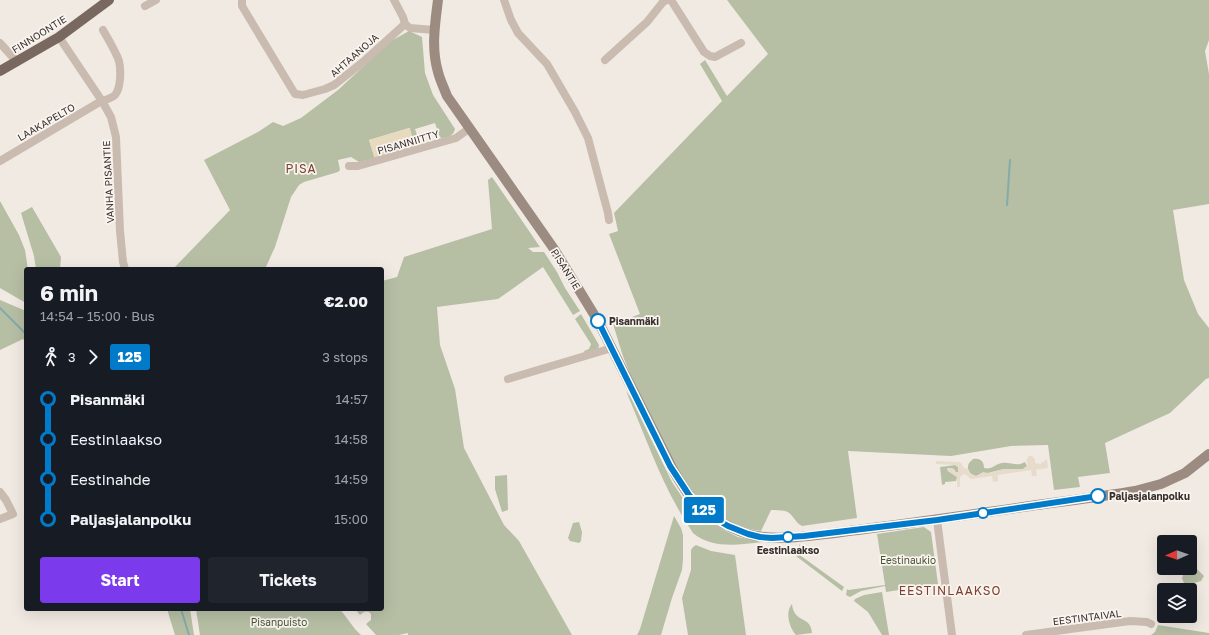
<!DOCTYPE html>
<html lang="en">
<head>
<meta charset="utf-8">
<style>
	:root { --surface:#171b24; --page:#20242c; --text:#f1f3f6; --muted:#9ea1a6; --accent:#7c3aed }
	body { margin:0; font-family:"Golos Text",sans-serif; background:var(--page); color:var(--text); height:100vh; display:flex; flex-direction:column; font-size:15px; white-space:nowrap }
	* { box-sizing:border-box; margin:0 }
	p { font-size:13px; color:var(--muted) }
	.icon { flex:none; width:22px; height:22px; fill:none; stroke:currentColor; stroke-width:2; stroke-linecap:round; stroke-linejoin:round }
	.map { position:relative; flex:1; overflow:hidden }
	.drawer { position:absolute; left:24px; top:267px; width:360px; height:344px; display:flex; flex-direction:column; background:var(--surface); border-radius:4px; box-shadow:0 4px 16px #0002 }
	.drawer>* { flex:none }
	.badge { padding:0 8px; border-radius:3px; font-size:14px; line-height:26px }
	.needle { width:26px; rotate:268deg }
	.fabs { position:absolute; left:1157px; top:535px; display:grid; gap:8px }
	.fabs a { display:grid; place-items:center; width:40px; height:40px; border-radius:4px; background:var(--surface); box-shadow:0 4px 16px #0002; font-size:20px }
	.map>.badge { position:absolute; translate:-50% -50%; box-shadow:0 0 0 2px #fff }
	.legs { display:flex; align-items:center; gap:6px; height:44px; padding:0 16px; font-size:13px }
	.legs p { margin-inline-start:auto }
	.head { display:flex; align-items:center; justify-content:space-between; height:68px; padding:0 16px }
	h1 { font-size:22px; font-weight:700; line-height:30px }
	.primary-button { display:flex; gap:8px; margin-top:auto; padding:8px 16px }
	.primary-button a { flex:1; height:46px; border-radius:4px; background:var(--accent); color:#fff; font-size:16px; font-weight:700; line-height:46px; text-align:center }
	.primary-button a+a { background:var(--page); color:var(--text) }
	ul { padding:0 16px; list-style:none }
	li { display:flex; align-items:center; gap:14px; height:40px; font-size:15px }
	li i { display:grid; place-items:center; width:6px; height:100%; margin:0 5px; background:currentColor }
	li i::after { content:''; width:10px; height:10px; margin:-5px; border:3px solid; border-radius:50%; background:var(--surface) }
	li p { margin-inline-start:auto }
	li:first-child i { background:linear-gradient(#0000 50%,currentColor 0) }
	li:last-child i { background:linear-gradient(currentColor 50%,#0000 0) }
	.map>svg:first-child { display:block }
	.green { fill:#b6bfa4 }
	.sand { fill:#e8dabe }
	.plaza { fill:#e7dbcc }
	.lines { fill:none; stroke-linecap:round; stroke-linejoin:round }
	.stream { stroke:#85aaab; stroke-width:2 }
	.street { stroke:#c9bbaf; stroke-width:8 }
	.secondary { stroke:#9c8b81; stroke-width:10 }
	.primary { stroke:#786860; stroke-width:10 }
	.line-1-casing { stroke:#fff; stroke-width:9 }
	.line-1 { stroke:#007ac9; stroke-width:6 }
	.stop-1-dot { fill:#fff; stroke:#007ac9; stroke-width:2 }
	.labels { text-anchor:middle; stroke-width:3.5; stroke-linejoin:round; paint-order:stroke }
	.street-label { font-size:10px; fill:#38302c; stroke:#f9f4ef }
	.stop-label { font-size:10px; font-weight:bold; fill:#38302c; stroke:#f9f4ef; text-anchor:start }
	.park-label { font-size:10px; fill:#485433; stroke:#f9f4ef }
	.quarter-label { font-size:12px; letter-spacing:1px; fill:#7e422f; stroke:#f9f4ef }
</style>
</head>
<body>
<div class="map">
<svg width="1209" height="635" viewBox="0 0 1209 635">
	<rect width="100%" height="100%" fill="#f1eae3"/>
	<!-- green -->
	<g class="green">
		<path d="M727 0H1209V40L1205 51 1209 74V204L1173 210 1184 280 1198 314 1209 328V378L1206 379 1170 413 1105 443 1110 473 1078 477 1080 487 1054 490 1048 445 1011 446 951 456 848 451 857 518 802 526C795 523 793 513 785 511 781 510 776 510 771 510L761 531C728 527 699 505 681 477 671 461 664 442 655 425 644 403 633 382 624 359 620 348 617 336 613 324L640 314 609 234 618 231 614 213 722 101 700 64 705 60 727 96 768 54Z"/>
		<path d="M409 31 422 37 425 73 433 95 455 129C454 135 448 138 441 138L439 135 435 123 415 129 419 141 414 142 409 128 369 140 375 159 359 162 351 157 338 160 340 170 338 172 304 182 299 185 291 197 275 247 265 269H173L230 210 204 160 258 132 273 122 283 126 301 118 338 90 391 41Z"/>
		<path d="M492 177 540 247 528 248 533 252H544L557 272 565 288 580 311 573 315 543 267 498 299 437 307 440 345 455 389 464 448 504 525 519 541 572 635H408V633L399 635H376L366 624 371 620V614C368 610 364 611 360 615L355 609H382V281L397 277 404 257 492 229 488 180Z"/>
		<polygon points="0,201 19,235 25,250 28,269 26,269 26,303 0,288"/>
		<polygon points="32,207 61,257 60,269 36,269 34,256 21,213"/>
		<polygon points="0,300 26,311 26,342 23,339 0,350"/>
		<path d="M581 314 599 345C599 351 591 352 585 353L584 351 589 349 591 344 575 319Z"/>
		<path d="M626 391 631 398 672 482 682 497 693 509 707 520 726 531 738 537 762 542C738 545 712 549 693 533 663 489 647 440 626 391Z"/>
		<path d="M973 459C980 458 984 461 984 468 992 470 995 464 1002 463 1011 462 1017 467 1025 462L1027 466 1023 469H1004L988 473H982L976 476C969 474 966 469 969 463Z"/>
		<polygon points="956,465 958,467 958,472 956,473 954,469 947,468 948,471 957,477 956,481 945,482 945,484 942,485 940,467"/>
		<polygon points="507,475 508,510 502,512 495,489 495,476"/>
		<polygon points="674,516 681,528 683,535 683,560 682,570 672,598 661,635 637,635 640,629"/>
		<polygon points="579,522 582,532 581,541 579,543 570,541 568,538 573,523"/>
		<polygon points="924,527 931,532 938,584 886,592 885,586 861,591 850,597 846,595 847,589 848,590 885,585 877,534"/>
		<polygon points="800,544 801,556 844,587 842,591 796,556 796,553"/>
		<polygon points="696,545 711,551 735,555 746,635 688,635 682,598 691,570 691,550 693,547"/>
		<polygon points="1193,565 1204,576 1201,581 1185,586 1182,578 1186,568 1190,568 1190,566"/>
		<polygon points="882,592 889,635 882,635 868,612 854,601 855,599 864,595"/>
		<path d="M792 604C794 624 811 615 812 633L796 635C789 627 785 612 792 604Z"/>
		<polygon points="167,609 190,609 194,635 175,635"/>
		<polygon points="196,609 340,609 355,629 361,635 200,635"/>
		<polygon points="1158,625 1209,633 1209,635 1151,635 1155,632"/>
	</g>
	<!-- sand -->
	<polygon class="sand" points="410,128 415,147 375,159 369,140"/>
	<!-- plaza -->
	<polygon class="plaza" points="1029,456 1032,456 1034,458 1035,460 1035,463 1040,464 1047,459 1048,468 1036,470 1037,476 1032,476 1031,470 998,475 998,481 993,482 992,476 971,479 966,475 963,474 960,478 960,487 957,487 957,477 948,471 947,468 952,468 956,472 958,472 958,467 955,465 936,464 936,461 959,462 961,463 964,468 968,469 971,474 976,476 979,475 983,472 988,473 1004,469 1023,469 1028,465 1026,460"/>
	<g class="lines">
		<!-- stream -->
		<g class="stream">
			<polyline points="1007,205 1010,160"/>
			<polyline points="0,308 26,334"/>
			<polyline points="181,609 189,635"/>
		</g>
		<!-- street -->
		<g class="street">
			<polyline points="242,0 242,6 295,94 303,95 325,89 334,85 363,62 405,24 410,28 434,30"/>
			<polyline points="394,0 403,17 405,24"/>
			<polyline points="504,0 511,20 518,33 547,64 575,112 588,138 608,213 609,220"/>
			<polyline points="671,0 704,52 710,56 715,57 741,43"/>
			<polyline points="145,6 156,0"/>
			<polyline points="59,37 102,101 111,117 116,137 120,231 123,262 125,269"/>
			<polyline points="0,43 17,62"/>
			<polyline points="605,60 647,22 663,2 667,0"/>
			<path d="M0 161 98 103C103 100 111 99 115 95 121 88 121 70 119 61 116 52 108 39 103 30"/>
			<polyline points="349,166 358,166 456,138 470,128"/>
			<polyline points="508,379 612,348"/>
			<polyline points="0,492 6,500 13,514 0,519"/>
			<polyline points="937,520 952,635"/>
			<polyline points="1026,635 1130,621 1147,622 1151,624"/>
		</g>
		<!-- secondary -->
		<path class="secondary" d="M438 0C435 24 431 48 438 72 440 80 444 88 447 96L554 249 598 321 671 466C676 476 682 485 688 494 702 513 726 527 748 534 779 543 832 533 865 529 920 522 975 514 1030 506 1065 501 1100 497 1135 491L1161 484 1185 473 1209 454"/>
		<!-- primary -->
		<polyline class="primary" points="0,71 59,37 109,0"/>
	</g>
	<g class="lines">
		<defs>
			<polyline id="line-1" points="598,321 670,466 689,495 706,512 716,519 728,526 748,534 760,537 772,538 804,536 937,520 1098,496"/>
		</defs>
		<!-- line-1 casing -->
		<use href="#line-1" class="line-1-casing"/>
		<!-- line-1 -->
		<use href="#line-1" class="line-1"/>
	</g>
	<!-- markers -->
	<g class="stop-1-dot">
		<circle cx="598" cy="321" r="7"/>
		<circle cx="1098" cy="496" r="7"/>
		<circle cx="983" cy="513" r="5"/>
		<circle cx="788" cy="537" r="5"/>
	</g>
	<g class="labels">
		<!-- street labels -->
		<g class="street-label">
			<text transform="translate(39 34) rotate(-32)" y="4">FINNOONTIE</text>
			<text transform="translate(354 55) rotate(-41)" y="4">AHTAANOJA</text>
			<text transform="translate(46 122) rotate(-30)" y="4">LAAKAPELTO</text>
			<text transform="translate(408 142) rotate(-16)" y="4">PISANNIITTY</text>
			<text transform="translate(108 182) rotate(-93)" y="4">VANHA PISANTIE</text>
			<text transform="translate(566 269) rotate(58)" y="4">PISANTIE</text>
			<text transform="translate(1087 617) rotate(-7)" y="4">EESTINTAIVAL</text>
		</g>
		<!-- stop labels -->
		<g class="stop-label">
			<text x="609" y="325">Pisanmäki</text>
			<text x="1109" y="500">Paljasjalanpolku</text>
			<text x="788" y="554" text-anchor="middle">Eestinlaakso</text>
		</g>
		<!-- park labels -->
		<g class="park-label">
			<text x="908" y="564">Eestinaukio</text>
			<text x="279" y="626">Pisanpuisto</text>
		</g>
		<!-- quarter labels -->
		<g class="quarter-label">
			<text x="301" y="173">PISA</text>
			<text x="950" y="595">EESTINLAAKSO</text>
		</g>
	</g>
</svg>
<div class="fabs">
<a><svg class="needle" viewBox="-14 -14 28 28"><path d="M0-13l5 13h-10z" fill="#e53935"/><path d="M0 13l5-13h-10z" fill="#9ea1a6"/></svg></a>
<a><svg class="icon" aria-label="layers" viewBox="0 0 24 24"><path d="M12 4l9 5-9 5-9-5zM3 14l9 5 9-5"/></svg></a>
</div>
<b class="badge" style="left:704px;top:510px;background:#007ac9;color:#fff">125</b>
<section class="drawer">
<div class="head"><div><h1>6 min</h1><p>14:54 – 15:00 · Bus</p></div><b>€2.00</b></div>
<div class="legs"><svg class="icon" aria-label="walk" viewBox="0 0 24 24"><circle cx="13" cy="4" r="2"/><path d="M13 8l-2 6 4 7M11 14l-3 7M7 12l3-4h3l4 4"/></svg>3<svg class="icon" aria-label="forward" viewBox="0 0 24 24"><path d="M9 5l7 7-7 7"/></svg><b class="badge" style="background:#007ac9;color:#fff">125</b><p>3 stops</p></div>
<ul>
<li><i style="color:#007ac9"></i><b>Pisanmäki</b><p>14:57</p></li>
<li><i style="color:#007ac9"></i><span>Eestinlaakso</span><p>14:58</p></li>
<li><i style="color:#007ac9"></i><span>Eestinahde</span><p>14:59</p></li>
<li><i style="color:#007ac9"></i><b>Paljasjalanpolku</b><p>15:00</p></li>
</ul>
<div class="primary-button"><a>Start</a><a>Tickets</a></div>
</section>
</div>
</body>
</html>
